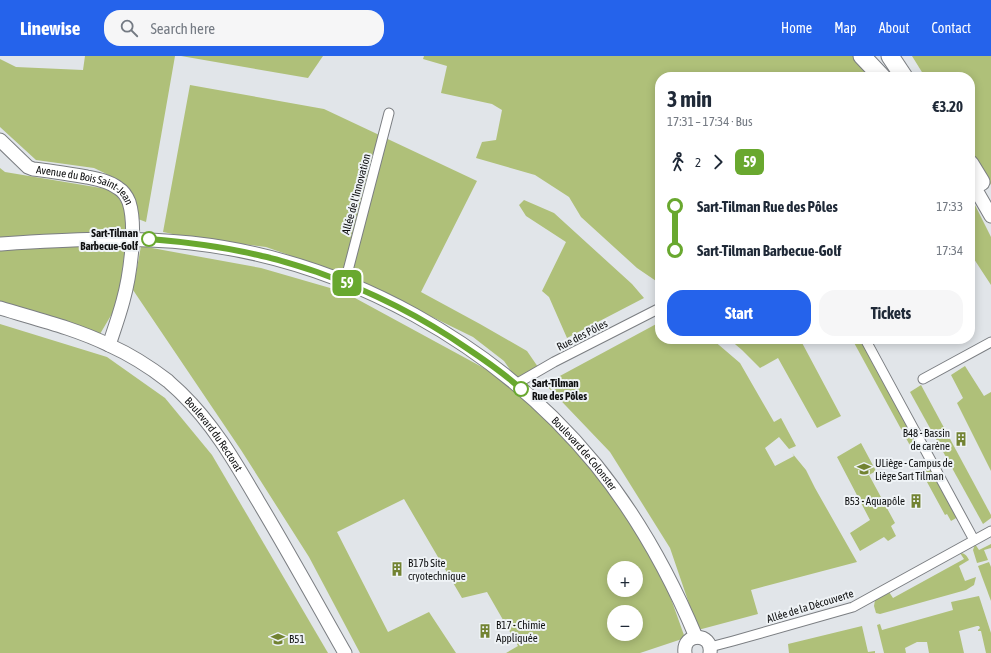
<!DOCTYPE html>
<html lang="en">
<head>
<meta charset="utf-8">
<style>
	:root { --surface:#fff; --page:#f6f6f7; --text:#1f2937; --muted:#747a83; --accent:#2563eb }
	body { margin:0; font-family:"Asap Condensed",sans-serif; background:var(--page); color:var(--text); height:100vh; display:flex; flex-direction:column; font-size:15px; white-space:nowrap }
	* { box-sizing:border-box; margin:0 }
	p { font-size:13px; color:var(--muted) }
	.icon { flex:none; width:22px; height:22px; fill:none; stroke:currentColor; stroke-width:2; stroke-linecap:round; stroke-linejoin:round }
	.map { position:relative; flex:1; overflow:hidden }
	.drawer { position:absolute; left:655px; top:16px; width:320px; height:272px; display:flex; flex-direction:column; background:var(--surface); border-radius:16px; box-shadow:0 2px 10px #0003 }
	.drawer>* { flex:none }
	.badge { padding:0 8px; border-radius:6px; font-size:14px; line-height:26px }
	.controls { position:absolute; left:607px; top:505px; display:grid; gap:8px }
	.controls a { display:grid; place-items:center; width:36px; height:36px; border-radius:50%; background:var(--surface); box-shadow:0 2px 10px #0003; font-size:20px }
	.map>.badge { position:absolute; translate:-50% -50%; box-shadow:0 0 0 2px #fff }
	.legs { display:flex; align-items:center; gap:6px; height:44px; padding:0 12px; font-size:13px }
	.legs p { margin-inline-start:auto }
	.head { display:flex; align-items:center; justify-content:space-between; height:68px; padding:0 12px }
	h1 { font-size:22px; font-weight:700; line-height:30px }
	.action { display:flex; gap:8px; margin-top:auto; padding:8px 12px }
	.action a { flex:1; height:46px; border-radius:16px; background:var(--accent); color:#fff; font-size:16px; font-weight:700; line-height:46px; text-align:center }
	.action a+a { background:var(--page); color:var(--text) }
	ul { padding:0 12px; list-style:none }
	li { display:flex; align-items:center; gap:14px; height:44px; font-size:15px }
	li i { display:grid; place-items:center; width:6px; height:100%; margin:0 5px; background:currentColor }
	li i::after { content:''; width:10px; height:10px; margin:-5px; border:3px solid; border-radius:50%; background:var(--surface) }
	li p { margin-inline-start:auto }
	li:first-child i { background:linear-gradient(#0000 50%,currentColor 0) }
	li:last-child i { background:linear-gradient(currentColor 50%,#0000 0) }
	header { display:flex; align-items:center; gap:24px; box-sizing:border-box; height:56px; padding:0 20px; background:var(--accent); color:#fff }
	header strong { font-size:19px }
	nav { display:flex; gap:22px; margin-inline-start:auto; font-size:14px }
	.search { width:280px; height:36px; background:var(--page); display:flex; align-items:center; gap:10px; box-sizing:border-box; padding:0 14px; border-radius:16px; color:var(--muted); font-size:15px }
	.map>svg:first-child { display:block }
	.green { fill:#afc079; fill-rule:evenodd }
	.lines { fill:none; stroke-linecap:round; stroke-linejoin:round }
	.street-casing { stroke:#7b7e82; stroke-width:11 }
	.secondary-casing { stroke:#7b7e82; stroke-width:15 }
	.highway-casing { stroke:#7b7e82; stroke-width:19 }
	.street { stroke:#fff; stroke-width:9 }
	.secondary { stroke:#fff; stroke-width:13 }
	.highway { stroke:#fff; stroke-width:17 }
	.line-1-casing { stroke:#fff; stroke-width:9 }
	.line-1 { stroke:#69a82f; stroke-width:6 }
	.stop-1-dot { fill:#fff; stroke:#69a82f; stroke-width:2 }
	.labels { text-anchor:middle; stroke-width:4; stroke-linejoin:round; paint-order:stroke }
	.street-label { font-size:11px; fill:#0e0f10; stroke:#eff3f6 }
	.stop-label { font-size:11px; font-weight:bold; fill:#0e0f10; stroke:#eff3f6; text-anchor:end }
	.poi-label { font-size:11px; fill:#0e0f10; stroke:#eff3f6; text-anchor:start }
</style>
</head>
<body>
<header>
<strong>Linewise</strong>
<div class="search"><svg class="icon" aria-label="search" viewBox="0 0 24 24"><circle cx="10" cy="10" r="6"/><path d="M15 15l6 6"/></svg>Search here</div>
<nav><a>Home</a><a>Map</a><a>About</a><a>Contact</a></nav>
</header>
<div class="map">
<svg width="991" height="597" viewBox="0 0 991 597">
	<rect width="100%" height="100%" fill="#e1e5e9"/>
	<!-- green -->
	<g class="green">
		<polygon points="85,0 175,0 146,166 138,163 131,138 115,122 94,112 36,104 0,71 0,3 16,11 83,14"/>
		<polygon points="181,0 323,0 308,22"/>
		<polygon points="424,0 855,0 877,21 660,21 660,227 659,227 637,212 581,161 569,141 535,119 476,102 482,86 496,84 502,54 492,48 441,37 447,10 423,3"/>
		<polygon points="912,0 991,0 991,129 970,95 970,21 925,21"/>
		<polygon points="190,29 324,53 477,125 421,236 480,268 527,295 538,311 519,323 511,315 504,305 473,281 363,227 323,211 266,191 182,180 163,176"/>
		<polygon points="0,112 5,116 113,134 128,156 127,175 59,178 126,186 120,232 113,256 100,278 0,247"/>
		<polygon points="970,139 991,181 991,229 974,203 970,205"/>
		<polygon points="524,144 554,157 632,228 644,242 567,282 549,241 542,235 566,186 526,160 519,149"/>
		<path d="M141 190 261 212 344 236 515 329 594 411 659 509 685 582 640 597H506L518 590 487 536 462 542 404 443 337 476 388 576 429 556 456 597H360L309 501 241 394 133 234ZM614 512H636V534H614ZM614 556H636V578H614Z"/>
		<polygon points="660,266 660,283 712,283 740,307 774,366 781,362 796,390 789,393 779,381 765,392 775,410 794,400 792,397 806,414 815,432 857,506 751,534 758,558 698,574 670,492 610,396 545,328"/>
		<polygon points="0,268 107,301 165,342 212,399 328,597 0,597"/>
		<polygon points="729,283 800,283 841,360 817,372 778,302 760,312 742,294"/>
		<polygon points="852,283 862,283 920,390 913,395"/>
		<polygon points="965,310 984,340 991,336 991,415 957,347 963,342 951,319"/>
		<polygon points="921,329 991,459 991,462 983,468 910,336"/>
		<polygon points="861,387 876,415 869,419 895,467 891,470 896,480 888,485 884,481 860,495 850,477 870,464 837,401"/>
		<polygon points="930,411 958,461 951,465 947,458 945,459 921,415"/>
		<polygon points="975,488 979,494 991,488 991,492 984,494 988,504 977,507 973,494"/>
		<path d="M960 497C965 497 967 500 969 504L959 510 965 525 976 521 974 529 966 534 880 558 876 557 874 550 875 544 889 536 893 542 964 503Z"/>
		<polygon points="989,506 991,511 991,545 978,510"/>
		<polygon points="979,540 991,577 991,597 986,597 981,575 978,575 978,574 980,572 979,570 977,570 959,575 964,597 929,597 927,586 917,586 905,592 906,597 884,597 877,569 880,568 882,574 953,554 951,546"/>
		<polygon points="862,570 868,596 875,595 875,597 789,597 788,588"/>
	</g>
	<g class="lines">
		<defs>
			<g id="street">
				<polyline points="345,226 389,57"/>
				<polyline points="865,283 974,484"/>
				<polyline points="923,323 991,286"/>
				<polyline points="516,328 554,306 660,252"/>
				<polyline points="710,591 733,585 853,551 991,475"/>
			</g>
			<g id="secondary">
				<path id="s1" d="M0 84 28 111 33 113C51 115 69 118 87 121 97 123 109 125 118 132 123 135 127 141 129 146 137 171 130 220 123 245 119 260 114 274 109 289"/>
				<polyline points="972,127 991,160"/>
				<path id="s2" d="M0 188C64 184 127 180 191 187 346 204 497 288 596 409 638 461 670 519 696 581"/>
				<path id="s3" d="M0 252C36 263 74 272 109 289 129 298 150 311 168 325 172 329 177 333 181 337 214 369 235 406 258 445 288 495 316 546 345 597"/>
				<path d="M685 597C682 576 713 576 710 597"/>
			</g>
			<g id="highway">
				<polyline points="862,0 882,21"/>
				<polyline points="890,0 904,21"/>
				<polyline points="970,108 981,126"/>
			</g>
		</defs>
		<!-- street casing -->
		<use href="#street" class="street-casing"/>
		<!-- secondary casing -->
		<use href="#secondary" class="secondary-casing"/>
		<!-- highway casing -->
		<use href="#highway" class="highway-casing"/>
		<!-- street -->
		<use href="#street" class="street"/>
		<!-- secondary -->
		<use href="#secondary" class="secondary"/>
		<!-- highway -->
		<use href="#highway" class="highway"/>
	</g>
	<g class="lines">
		<defs>
			<path id="line-1" d="M149 183C187 186 225 191 262 200 281 204 299 210 317 216 370 235 422 261 468 293 486 305 505 318 521 333"/>
		</defs>
		<!-- line-1 casing -->
		<use href="#line-1" class="line-1-casing"/>
		<!-- line-1 -->
		<use href="#line-1" class="line-1"/>
	</g>
	<!-- icons -->
	<defs>
		<symbol id="building-bare" viewBox="-9 -9 18 18"><path d="M-4-6H4V6H1V3H-1V6H-4ZM-2.5-4.3h1.7v1.8h-1.7ZM.8-4.3h1.7v1.8H.8ZM-2.5-1h1.7V.8h-1.7ZM.8-1h1.7V.8H.8Z" fill="#728332" stroke="#eff3f6" stroke-width="2.5" paint-order="stroke"/></symbol>
		<symbol id="university-bare" viewBox="-9 -9 18 18"><path d="M0-5L7-2L0 1L-7-2ZM-4 1L0 2.5L4 1V4Q0 6-4 4Z" fill="#728332" stroke="#eff3f6" stroke-width="2.5" paint-order="stroke"/></symbol>
	</defs>
	<g fill-rule="evenodd">
		<use href="#building-bare" x="951" y="373" width="20" height="20"/>
		<use href="#university-bare" x="854" y="403" width="20" height="20"/>
		<use href="#building-bare" x="906" y="435" width="20" height="20"/>
		<use href="#building-bare" x="387" y="503" width="20" height="20"/>
		<use href="#building-bare" x="475" y="565" width="20" height="20"/>
		<use href="#university-bare" x="268" y="573" width="20" height="20"/>
	</g>
	<!-- markers -->
	<g class="stop-1-dot">
		<circle cx="149" cy="183" r="7"/>
		<circle cx="521" cy="333" r="7"/>
	</g>
	<g class="labels">
		<!-- street labels -->
		<g class="street-label">
			<text dy="4" stroke="none"><textPath href="#s1" startOffset="100">Avenue du Bois Saint-Jean</textPath></text>
			<text transform="translate(356 138) rotate(-75)" y="4">Allée de l'Innovation</text>
			<text transform="translate(582 279) rotate(-27)" y="4">Rue des Pôles</text>
			<text dy="4" stroke="none"><textPath href="#s3" startOffset="255">Boulevard du Rectorat</textPath></text>
			<text dy="4" stroke="none"><textPath href="#s2" startOffset="648">Boulevard de Colonster</textPath></text>
			<text transform="translate(810 550) rotate(-17)" y="4">Allée de la Découverte</text>
		</g>
		<!-- stop labels -->
		<g class="stop-label">
			<text x="138" y="181">Sart-Tilman<tspan x="138" dy="13">Barbecue-Golf</tspan></text>
			<text x="532" y="331" text-anchor="start">Sart-Tilman<tspan x="532" dy="13">Rue des Pôles</tspan></text>
		</g>
		<!-- poi labels -->
		<g class="poi-label">
			<text x="950" y="381" text-anchor="end">B48 - Bassin<tspan x="950" dy="13">de carène</tspan></text>
			<text x="875" y="411">ULiège - Campus de<tspan x="875" dy="13">Liège Sart Tilman</tspan></text>
			<text x="905" y="449" text-anchor="end">B53 - Aquapôle</text>
			<text x="408" y="511">B17b Site<tspan x="408" dy="13">cryotechnique</tspan></text>
			<text x="496" y="573">B17 - Chimie<tspan x="496" dy="13">Appliquée</tspan></text>
			<text x="289" y="587">B51</text>
		</g>
	</g>
</svg>
<div class="controls">
<a>+</a>
<a>−</a>
</div>
<b class="badge" style="left:347px;top:227px;background:#69a82f;color:#fff">59</b>
<section class="drawer">
<div class="head"><div><h1>3 min</h1><p>17:31 – 17:34 · Bus</p></div><b>€3.20</b></div>
<div class="legs"><svg class="icon" aria-label="walk" viewBox="0 0 24 24"><circle cx="13" cy="4" r="2"/><path d="M13 8l-2 6 4 7M11 14l-3 7M7 12l3-4h3l4 4"/></svg>2<svg class="icon" aria-label="forward" viewBox="0 0 24 24"><path d="M9 5l7 7-7 7"/></svg><b class="badge" style="background:#69a82f;color:#fff">59</b></div>
<ul>
<li><i style="color:#69a82f"></i><b>Sart-Tilman Rue des Pôles</b><p>17:33</p></li>
<li><i style="color:#69a82f"></i><b>Sart-Tilman Barbecue-Golf</b><p>17:34</p></li>
</ul>
<div class="action"><a>Start</a><a>Tickets</a></div>
</section>
</div>
</body>
</html>
